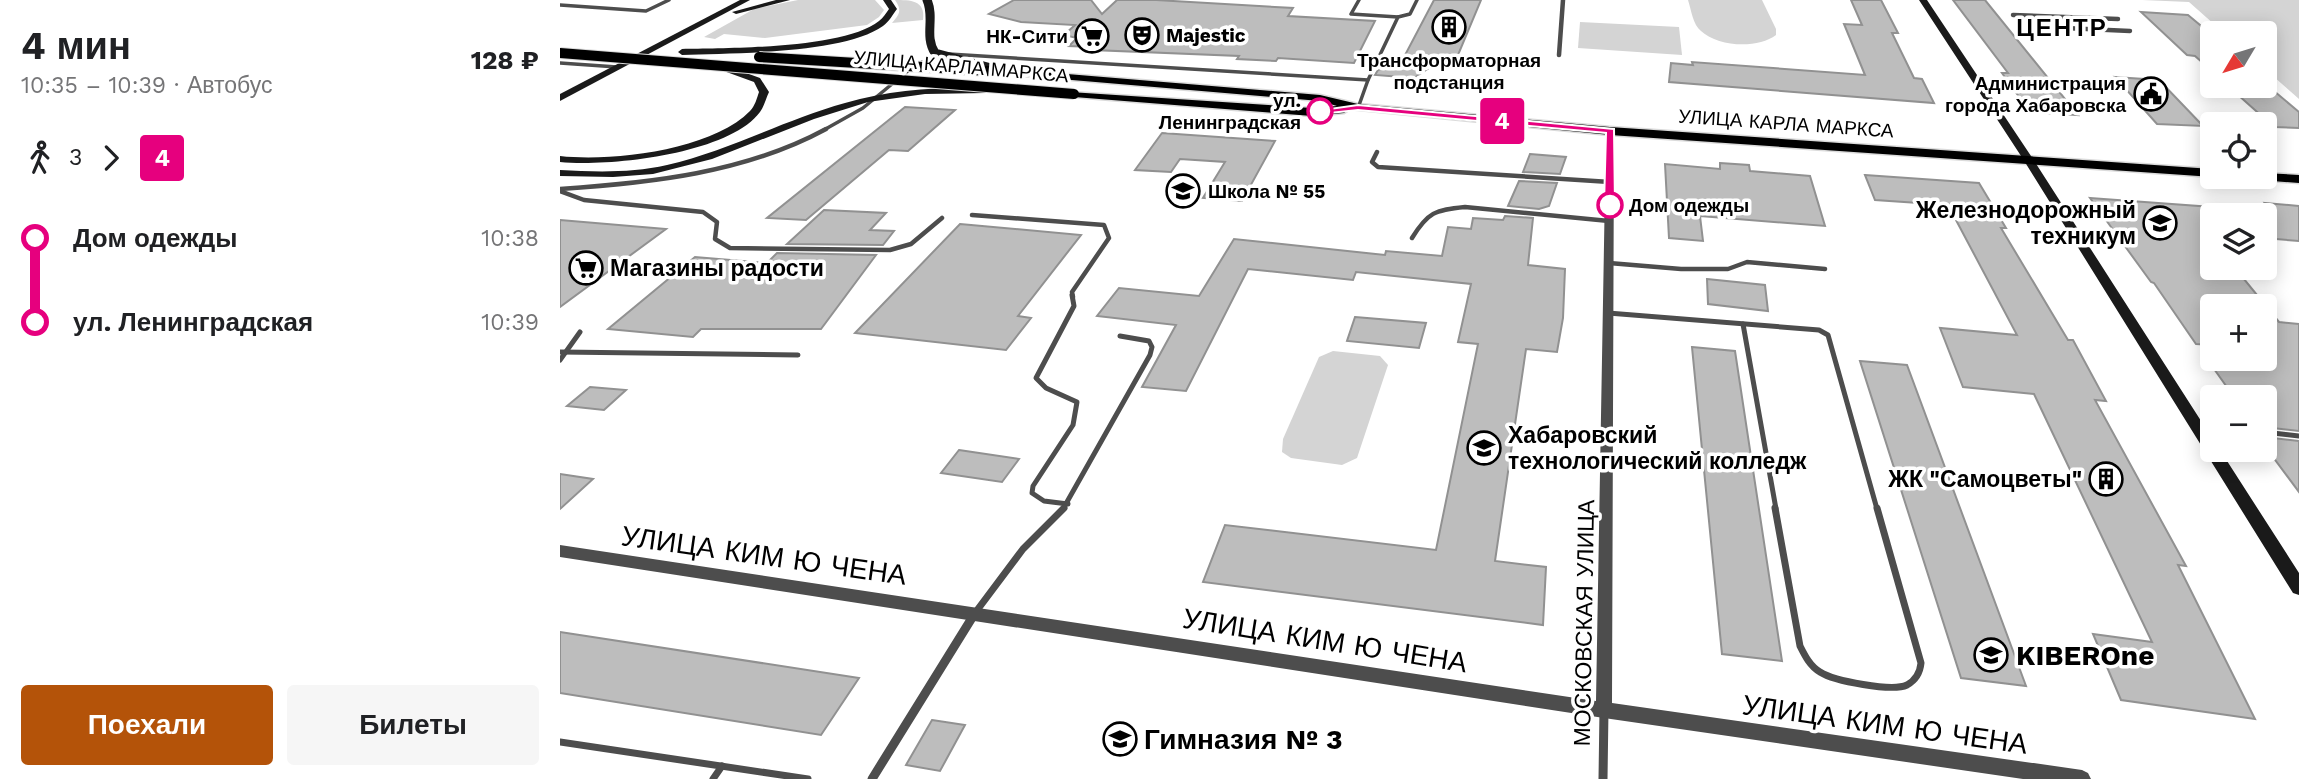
<!DOCTYPE html>
<html lang="ru">
<head>
<meta charset="utf-8">
<style>
	:root { --surface:#fff; --page:#f6f6f6; --text:#202124; --muted:#757577; --accent:#b45309 }
	body { margin:0; font-family:"Work Sans",sans-serif; background:var(--page); color:var(--text); height:100vh; display:flex; flex-direction:column; font-size:26px; white-space:nowrap }
	* { box-sizing:border-box; margin:0 }
	p { font-size:23px; color:var(--muted) }
	.icon { flex:none; width:38px; height:38px; fill:none; stroke:currentColor; stroke-width:2; stroke-linecap:round; stroke-linejoin:round }
	.map { position:relative; flex:1; overflow:hidden }
	.sheet { display:flex; flex-direction:column; background:var(--surface); width:560px }
	.sheet>* { flex:none }
	.badge { padding:0 14px; border-radius:5px; font-size:24px; line-height:46px }
	.needle { width:46px; rotate:232deg }
	.controls { position:absolute; left:1640px; top:21px; display:grid; gap:14px }
	.controls a { display:grid; place-items:center; width:77px; height:77px; border-radius:7px; background:var(--surface); box-shadow:0 4px 18px #0003; font-size:35px }
	.map>.badge { position:absolute; translate:-50% -50%; box-shadow:0 0 0 4px #fff }
	.legs { display:flex; align-items:center; gap:10px; height:77px; padding:0 21px; font-size:23px }
	.legs p { margin-inline-start:auto }
	.overview { display:flex; align-items:center; justify-content:space-between; height:119px; padding:0 21px }
	h1 { font-size:38px; font-weight:700; line-height:52px }
	.button { display:flex; gap:14px; margin-top:auto; padding:14px 21px }
	.button a { flex:1; height:80px; border-radius:7px; background:var(--accent); color:#fff; font-size:28px; font-weight:700; line-height:80px; text-align:center }
	.button a+a { background:var(--page); color:var(--text) }
	ul { padding:0 21px; list-style:none }
	li { display:flex; align-items:center; gap:24px; height:84px; font-size:26px }
	li i { display:grid; place-items:center; width:10px; height:100%; margin:0 9px; background:currentColor }
	li i::after { content:''; width:18px; height:18px; margin:-9px; border:5px solid; border-radius:50%; background:var(--surface) }
	li p { margin-inline-start:auto }
	li:first-child i { background:linear-gradient(#0000 50%,currentColor 0) }
	li:last-child i { background:linear-gradient(currentColor 50%,#0000 0) }
	main { display:flex; flex:1; min-height:0 }
	.map>svg:first-child { display:block }
	.green { fill:#d4d4d4 }
	.building { fill:#bdbdbd; stroke:#919191; stroke-width:2 }
	.lines { fill:none; stroke-linecap:round; stroke-linejoin:round }
	.primary-casing { stroke:#dbdbdb; stroke-width:3 }
	.service-far3 { stroke:#4d4d4d; stroke-width:3.5 }
	.service-far2 { stroke:#4d4d4d; stroke-width:4.5 }
	.service-far1 { stroke:#4d4d4d; stroke-width:5 }
	.service { stroke:#4d4d4d; stroke-width:7 }
	.minor-far1 { stroke:#4d4d4d; stroke-width:4.5 }
	.minor { stroke:#4d4d4d; stroke-width:9 }
	.tertiary { fill:#4d4d4d; fill-rule:evenodd }
	.secondary { fill:#1a1a1a; fill-rule:evenodd }
	.primary { fill:#000; fill-rule:evenodd }
	.primary-bridge-casing { stroke:#dbdbdb; stroke-width:12; stroke-linecap:butt }
	.secondary-bridge { stroke:#1a1a1a; stroke-width:9 }
	.primary-bridge { stroke:#000; stroke-width:10 }
	.line-1 { fill:#e6007e; stroke:#fff; stroke-width:2 }
	.stop-1-dot { fill:#fff; stroke:#e6007e; stroke-width:3.5 }
	.labels { text-anchor:middle; stroke-width:7; stroke-linejoin:round; paint-order:stroke }
	.far-poi-label { font-size:19px; font-weight:bold; fill:#000; stroke:#fff; text-anchor:start }
	.far-street-label { font-size:19px; fill:#000; stroke:#fff }
	.far-stop-label { font-size:19px; font-weight:bold; fill:#000; stroke:#fff; text-anchor:end }
	.poi-label { font-size:23px; font-weight:bold; fill:#000; stroke:#fff; text-anchor:end }
	.street-label { font-size:23px; fill:#000; stroke:#fff }
	.far-district-label { font-size:24px; font-weight:bold; letter-spacing:2px; fill:#000; stroke:#fff }
	.near-street-label { font-size:28px; fill:#000; stroke:#fff }
	.near-poi-label { font-size:28px; font-weight:bold; fill:#000; stroke:#fff; text-anchor:start }
</style>
</head>
<body>
<main>
<section class="sheet">
<div class="overview"><div><h1>4 мин</h1><p>10:35 – 10:39 · Автобус</p></div><b>128 ₽</b></div>
<div class="legs"><svg class="icon" aria-label="walk" viewBox="0 0 24 24"><circle cx="13" cy="4" r="2"/><path d="M13 8l-2 6 4 7M11 14l-3 7M7 12l3-4h3l4 4"/></svg>3<svg class="icon" aria-label="forward" viewBox="0 0 24 24"><path d="M9 5l7 7-7 7"/></svg><b class="badge" style="background:#e6007e;color:#fff">4</b></div>
<ul>
<li><i style="color:#e6007e"></i><b>Дом одежды</b><p>10:38</p></li>
<li><i style="color:#e6007e"></i><b>ул. Ленинградская</b><p>10:39</p></li>
</ul>
<div class="button"><a>Поехали</a><a>Билеты</a></div>
</section>
<div class="map">
<svg width="1739" height="779" viewBox="0 0 1739 779">
	<rect width="100%" height="100%" fill="#fff"/>
	<!-- green -->
	<g class="green">
		<polygon points="238,0 315,0 324,10 319,17 307,25 205,38 164,34 155,39 144,37 194,9"/>
		<path d="M335 0C350 0 366 0 363 20L332 23C340 14 342 10 335 0Z"/>
		<path d="M1128 0H1202L1216 29V35C1198 49 1158 47 1141 31 1133 25 1131 9 1128 0Z"/>
		<polygon points="1582,0 1739,0 1739,99 1705,69 1704,33 1664,33 1629,2"/>
		<polygon points="1020,22 1119,27 1122,55 1018,48"/>
		<polygon points="773,351 820,356 828,365 797,458 782,465 731,458 722,452 723,439 759,357"/>
	</g>
	<!-- building -->
	<g class="building">
		<polygon points="454,0 531,0 542,14 557,0 596,0 733,8 728,16 815,21 794,63 718,58 716,61 677,59 679,56 533,50 536,47 509,46 517,38 504,35 515,25 461,22 429,14"/>
		<polygon points="874,0 921,0 893,67 872,66 854,78 815,75 818,70 843,59"/>
		<polygon points="1291,0 1321,0 1338,33 1332,33 1354,78 1362,79 1374,103 1109,82 1111,63 1133,65 1132,62 1305,75 1284,24 1302,25"/>
		<polygon points="1393,0 1425,0 1518,115 1470,112 1442,73 1448,73"/>
		<polygon points="1581,12 1628,15 1652,35 1652,71 1635,56 1627,55"/>
		<polygon points="1555,77 1599,80 1643,126 1597,124"/>
		<polygon points="1668,86 1708,86 1739,112 1739,128 1714,127"/>
		<polygon points="345,107 395,110 348,151 329,150 246,220 207,218"/>
		<polygon points="602,133 715,141 682,201 643,198 665,162 620,159 611,172 575,170"/>
		<polygon points="970,154 1006,157 1000,174 963,172"/>
		<polygon points="1160,163 1189,165 1190,171 1250,176 1265,226 1140,216 1143,241 1109,238 1105,164 1160,169"/>
		<polygon points="1305,175 1419,183 1446,228 1441,228 1508,340 1513,340 1546,401 1535,400 1626,566 1618,565 1695,719 1561,700 1533,634 1592,642 1474,394 1403,387 1380,328 1457,335 1388,205 1315,200"/>
		<polygon points="959,181 997,183 989,206 979,209 948,206"/>
		<polygon points="1530,198 1652,207 1652,234 1647,233 1652,240 1652,268 1675,268 1719,322 1739,324 1739,431 1704,427 1704,397 1674,397 1647,359 1704,359 1704,306 1652,306 1652,345 1636,344 1594,283 1591,282"/>
		<polygon points="1705,203 1739,206 1739,241 1704,238 1704,211 1713,212"/>
		<polygon points="264,210 326,213 310,230 334,231 323,245 227,244"/>
		<polygon points="945,216 973,218 968,265 1005,269 1003,318 997,352 966,349 935,561 986,567 983,625 643,582 665,525 876,550 918,344 898,342 911,284 796,272 793,280 688,269 626,391 582,387 616,325 537,316 559,288 639,296 674,239 825,255 826,251 882,256 888,227 911,229 913,218 943,220"/>
		<polygon points="0,220 106,229 0,307"/>
		<polygon points="400,224 521,235 458,316 471,318 446,350 295,333"/>
		<polygon points="217,253 316,255 261,329 141,329 133,337 48,329 135,257 207,263"/>
		<polygon points="1147,279 1205,285 1208,311 1148,304"/>
		<polygon points="795,317 866,323 859,348 787,341"/>
		<polygon points="1132,347 1175,351 1222,661 1162,654"/>
		<polygon points="1300,361 1347,365 1466,686 1401,678"/>
		<polygon points="30,387 66,390 44,410 7,406"/>
		<polygon points="1704,437 1739,441 1739,492 1704,445"/>
		<polygon points="399,450 459,459 442,482 381,473"/>
		<polygon points="0,474 33,479 0,509"/>
		<polygon points="0,632 299,678 261,735 0,693"/>
		<polygon points="372,720 405,725 380,771 346,765"/>
	</g>
	<g class="lines">
		<defs>
			<g id="primary">
				<polygon points="446,69 760,95 798,104 1050,127 1652,169 1653,177 1050,135 790,109 784,113 752,116 514,97 510,96 510,92 752,108 777,106 760,101 442,74 442,70"/>
				<polygon points="1704,173 1739,175 1739,183 1699,180 1698,177 1704,177"/>
			</g>
		</defs>
		<!-- primary casing -->
		<use href="#primary" class="primary-casing"/>
		<!-- service-far3 -->
		<g class="service-far3">
			<polyline points="799,0 791,14 838,17"/>
			<polyline points="0,5 86,11 109,0"/>
			<polyline points="389,54 808,80"/>
			<polyline points="0,63 57,67"/>
			<polyline points="798,108 808,80 838,17 850,14 857,0"/>
			<polyline points="262,131 303,108 355,65 379,56"/>
		</g>
		<!-- service-far2 -->
		<g class="service-far2">
			<polyline points="817,152 812,162 818,167 1050,182"/>
			<path d="M0 189C90 183 185 173 266 129"/>
			<polyline points="0,191 24,200 143,212 157,222 155,239 170,248 330,250 351,244 382,218"/>
			<polyline points="412,215 544,225 549,238 512,292 513,297"/>
			<path d="M852 238C868 212 875 210 905 207L1049 221"/>
			<polyline points="1049,263 1121,269 1168,269 1187,262 1265,269"/>
		</g>
		<!-- service-far1 -->
		<g class="service-far1">
			<polyline points="1048,313 1259,330 1268,335 1317,509"/>
			<polyline points="1183,324 1216,509"/>
			<polyline points="0,352 238,355"/>
			<polyline points="0,360 20,332"/>
			<polyline points="1639,426 1652,427"/>
			<polyline points="1704,432 1739,436"/>
			<polyline points="508,504 484,501 472,493 473,486 513,425 517,402 486,388 476,378 514,306 512,295"/>
			<polyline points="503,509 590,355 592,347 589,341 560,336"/>
		</g>
		<!-- service -->
		<g class="service">
			<path d="M1215 508 1240 646C1245 656 1250 666 1260 672 1274 681 1332 692 1347 685 1356 680 1360 673 1361 663L1317 508"/>
			<polyline points="415,613 463,549 504,508"/>
			<polyline points="0,742 248,779"/>
			<polyline points="153,779 162,766"/>
		</g>
		<!-- minor-far1 -->
		<g class="minor-far1">
			<polyline points="1453,15 1558,19"/>
			<polyline points="1462,26 1570,31"/>
			<polyline points="999,55 1003,0"/>
		</g>
		<!-- minor -->
		<g class="minor">
			<polyline points="312,779 415,613"/>
			<polyline points="1043,779 1044,710"/>
		</g>
		<!-- tertiary -->
		<polygon class="tertiary" points="1050,128 1054,131 1052,703 1522,770 1528,773 1531,779 1463,779 1044,718 0,557 0,545 1036,701 1046,131"/>
		<!-- secondary -->
		<g class="secondary">
			<polygon points="180,0 190,0 0,101 0,94"/>
			<polygon points="216,0 230,0 176,14 172,12"/>
			<path d="M323 0H331L337 9C333 14 329 22 323 26 284 54 172 53 122 55L118 52 122 49C167 48 284 49 319 21 323 18 326 13 329 9Z"/>
			<polygon points="1359,0 1367,0 1473,159 1652,438 1652,450 1660,450 1739,573 1739,595 1733,593 1463,159"/>
			<path d="M161 66H167L200 78 209 92C206 98 204 107 200 112 169 154 49 167 0 162V156C52 162 152 150 190 111 195 106 197 98 199 92L194 82 161 70Z"/>
			<path d="M423 88 426 89V93L365 94 308 102 254 119 152 159 93 174 53 177 0 176V170C36 172 72 173 107 165 168 151 224 120 285 103 330 90 376 87 423 88Z"/>
		</g>
		<!-- primary -->
		<use href="#primary" class="primary"/>
		<defs>
			<g id="primary-bridge">
				<polyline points="0,53 514,94"/>
				<polyline points="199,57 446,72"/>
			</g>
		</defs>
		<!-- primary-bridge casing -->
		<use href="#primary-bridge" class="primary-bridge-casing"/>
		<!-- secondary-bridge -->
		<path class="secondary-bridge" d="M367 0C375 18 364 36 375 53L435 69"/>
		<!-- primary-bridge -->
		<use href="#primary-bridge" class="primary-bridge"/>
	</g>
	<!-- line-1 -->
	<polygon class="line-1" points="798,105 1054,129 1055,205 1050,208 1044,205 1046,133 798,110 760,114 755,111"/>
	<!-- icons -->
	<defs>
		<symbol id="building-ring" viewBox="-11 -11 22 22"><circle r="9.5" fill="#fff" stroke="#000" stroke-width="1.5"/><path d="M-4-6H4V6H1V3H-1V6H-4ZM-2.5-4.3h1.7v1.8h-1.7ZM.8-4.3h1.7v1.8H.8ZM-2.5-1h1.7V.8h-1.7ZM.8-1h1.7V.8H.8Z" fill="#000"/></symbol>
		<symbol id="theatre-ring" viewBox="-11 -11 22 22"><circle r="9.5" fill="#fff" stroke="#000" stroke-width="1.5"/><path d="M-5-5.5Q0-4 5-5.5V0Q5 5 0 6Q-5 5-5 0ZM-3.3-2.5H-1v1.5H-3.3ZM1-2.5H3.3v1.5H1ZM-2.8 1Q0 5.5 2.8 1Z" fill="#000"/></symbol>
		<symbol id="supermarket-ring" viewBox="-11 -11 22 22"><circle r="9.5" fill="#fff" stroke="#000" stroke-width="1.5"/><path d="M-6-5.5h2.5l.6 2H6L4.5 2H-2.5L-4.4-4H-6ZM-1.5 3.2a1.3 1.3 0 1 0 .1 0ZM3 3.2a1.3 1.3 0 1 0 .1 0Z" fill="#000"/></symbol>
		<symbol id="civic-ring" viewBox="-11 -11 22 22"><circle r="9.5" fill="#fff" stroke="#000" stroke-width="1.5"/><path d="M-.6-6.5H3V-4.5H.6V-3L4-1V1h2V6H-6V1h2V-1L-.6-3ZM-1.2 2.5V6h2.4V2.5Z" fill="#000"/></symbol>
		<symbol id="school-ring" viewBox="-11 -11 22 22"><circle r="9.5" fill="#fff" stroke="#000" stroke-width="1.5"/><path d="M0-5L7-2L0 1L-7-2ZM-4 1L0 2.5L4 1V4Q0 6-4 4Z" fill="#000"/></symbol>
		<symbol id="university-ring" viewBox="-11 -11 22 22"><circle r="9.5" fill="#fff" stroke="#000" stroke-width="1.5"/><path d="M0-5L7-2L0 1L-7-2ZM-4 1L0 2.5L4 1V4Q0 6-4 4Z" fill="#000"/></symbol>
	</defs>
	<g fill-rule="evenodd">
		<use href="#building-ring" x="870" y="8" width="38" height="38"/>
		<use href="#theatre-ring" x="563" y="16" width="38" height="38"/>
		<use href="#supermarket-ring" x="513" y="17" width="38" height="38"/>
		<use href="#civic-ring" x="1572" y="75" width="38" height="38"/>
		<use href="#school-ring" x="604" y="172" width="38" height="38"/>
		<use href="#university-ring" x="1581" y="204" width="38" height="38"/>
		<use href="#supermarket-ring" x="7" y="249" width="38" height="38"/>
		<use href="#university-ring" x="905" y="429" width="38" height="38"/>
		<use href="#building-ring" x="1527" y="460" width="38" height="38"/>
		<use href="#school-ring" x="1412" y="636" width="38" height="38"/>
		<use href="#school-ring" x="541" y="720" width="38" height="38"/>
	</g>
	<!-- markers -->
	<g class="stop-1-dot">
		<circle cx="760" cy="111" r="12"/>
		<circle cx="1050" cy="205" r="12"/>
	</g>
	<g class="labels">
		<!-- far-poi labels -->
		<g class="far-poi-label">
			<text x="606" y="42">Majestic</text>
			<text x="508" y="43" text-anchor="end">НК-Сити</text>
			<text x="889" y="67" text-anchor="middle">Трансформаторная<tspan x="889" dy="22">подстанция</tspan></text>
			<text x="1566" y="90" text-anchor="end">Администрация<tspan x="1566" dy="22">города Хабаровска</tspan></text>
			<text x="648" y="198">Школа № 55</text>
		</g>
		<!-- far-street labels -->
		<g class="far-street-label">
			<text transform="translate(401 66) rotate(5)" y="7">УЛИЦА КАРЛА МАРКСА</text>
			<text transform="translate(1226 123) rotate(4)" y="7">УЛИЦА КАРЛА МАРКСА</text>
		</g>
		<!-- far-stop labels -->
		<g class="far-stop-label">
			<text x="741" y="107">ул.<tspan x="741" dy="22">Ленинградская</tspan></text>
			<text x="1069" y="212" text-anchor="start">Дом одежды</text>
		</g>
		<!-- poi labels -->
		<g class="poi-label">
			<text x="1576" y="218">Железнодорожный<tspan x="1576" dy="26">техникум</tspan></text>
			<text x="50" y="276" text-anchor="start">Магазины радости</text>
			<text x="948" y="443" text-anchor="start">Хабаровский<tspan x="948" dy="26">технологический колледж</tspan></text>
			<text x="1522" y="487">ЖК "Самоцветы"</text>
		</g>
		<!-- street labels -->
		<g class="street-label">
			<text transform="translate(1024 623) rotate(-89)" y="8">МОСКОВСКАЯ УЛИЦА</text>
		</g>
		<!-- far-district labels -->
		<g class="far-district-label">
			<text x="1502" y="36">ЦЕНТР</text>
		</g>
		<!-- near-street labels -->
		<g class="near-street-label">
			<text transform="translate(204 555) rotate(8)" y="10">УЛИЦА КИМ Ю ЧЕНА</text>
			<text transform="translate(765 640) rotate(9)" y="10">УЛИЦА КИМ Ю ЧЕНА</text>
			<text transform="translate(1325 724) rotate(8)" y="10">УЛИЦА КИМ Ю ЧЕНА</text>
		</g>
		<!-- near-poi labels -->
		<g class="near-poi-label">
			<text x="1456" y="665">KIBEROne</text>
			<text x="584" y="749">Гимназия № 3</text>
		</g>
	</g>
</svg>
<div class="controls">
<a><svg class="needle" viewBox="-14 -14 28 28"><path d="M0-13l5 13h-10z" fill="#e53935"/><path d="M0 13l5-13h-10z" fill="#757577"/></svg></a>
<a><svg class="icon" aria-label="locate" viewBox="0 0 24 24"><circle cx="12" cy="12" r="6"/><path d="M12 2v4M12 18v4M2 12h4M18 12h4"/></svg></a>
<a><svg class="icon" aria-label="layers" viewBox="0 0 24 24"><path d="M12 4l9 5-9 5-9-5zM3 14l9 5 9-5"/></svg></a>
<a>+</a>
<a>−</a>
</div>
<b class="badge" style="left:942px;top:121px;background:#e6007e;color:#fff">4</b>
</div>
</main>
</body>
</html>
